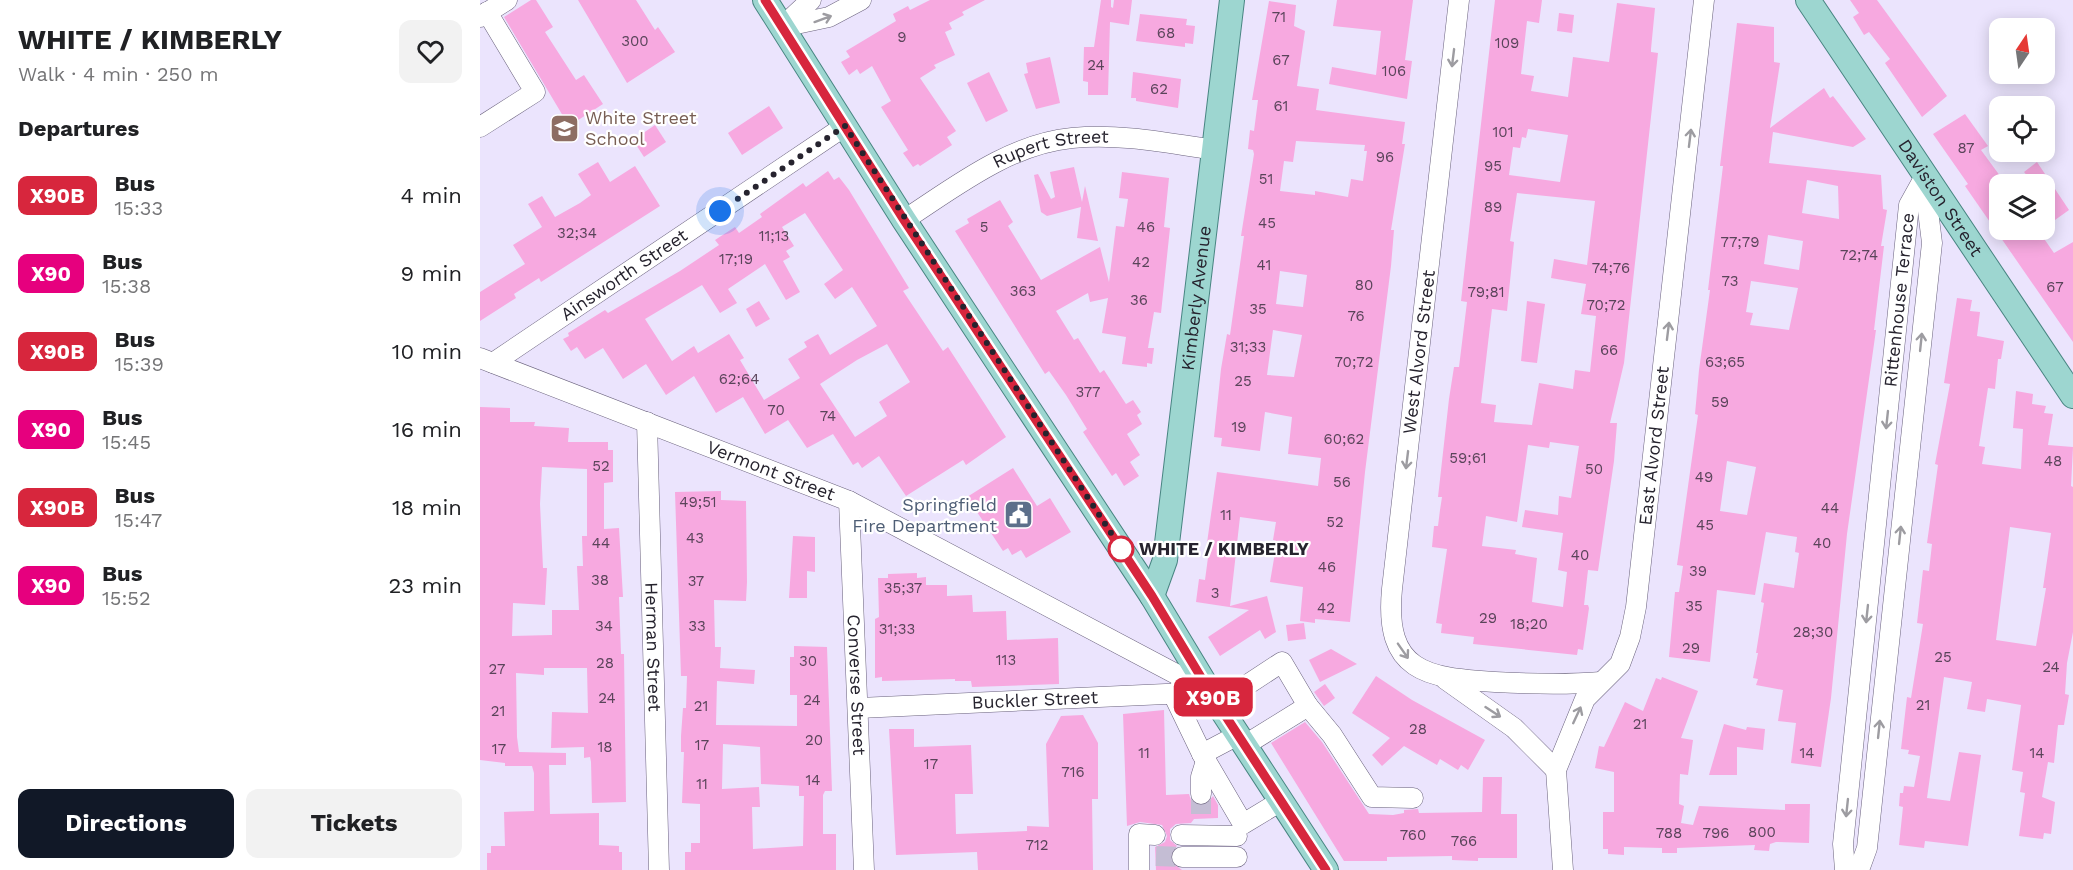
<!DOCTYPE html>
<html lang="en">
<head>
<meta charset="utf-8">
<style>
	:root { --surface:#fff; --page:#f2f2f2; --text:#202124; --muted:#757577; --accent:#111827 }
	body { margin:0; font-family:"Work Sans",sans-serif; background:var(--page); color:var(--text); height:100vh; display:flex; flex-direction:column; font-size:22px; white-space:nowrap }
	* { box-sizing:border-box; margin:0 }
	p { font-size:20px; color:var(--muted) }
	.icon { flex:none; width:33px; height:33px; fill:none; stroke:currentColor; stroke-width:2; stroke-linecap:round; stroke-linejoin:round }
	.map { position:relative; flex:1; overflow:hidden }
	.sheet { display:flex; flex-direction:column; background:var(--surface); width:480px }
	.sheet>* { flex:none }
	.badge { padding:0 12px; border-radius:9px; font-size:21px; line-height:39px }
	.needle { width:39px; rotate:13deg }
	.buttons { position:absolute; left:1509px; top:18px; display:grid; gap:12px }
	.buttons a { display:grid; place-items:center; width:66px; height:66px; border-radius:12px; background:var(--surface); box-shadow:0 3px 15px #0003; font-size:30px }
	.you { position:absolute; width:30px; height:30px; margin:-15px; border:4px solid #fff; border-radius:50%; background:#1a73e8; box-shadow:0 0 0 9px #1a73e833 }
	.map>.badge { position:absolute; translate:-50% -50%; box-shadow:0 0 0 3px #fff }
	h2 { padding:0 18px; font-size:22px; line-height:54px }
	.round { display:grid; place-items:center; flex:none; width:63px; height:63px; border-radius:12px; background:var(--page) }
	.overview { display:flex; align-items:center; justify-content:space-between; height:102px; padding:0 18px }
	h1 { font-size:28px; font-weight:700; line-height:45px }
	.button { display:flex; gap:12px; margin-top:auto; padding:12px 18px }
	.button a { flex:1; height:69px; border-radius:12px; background:var(--accent); color:#fff; font-size:24px; font-weight:700; line-height:69px; text-align:center }
	.button a+a { background:var(--page); color:var(--text) }
	ul { padding:0; list-style:none }
	li { display:flex; align-items:center; gap:18px; height:78px; padding:0 18px }
	li div { flex:1 }
	li b { display:block; font-size:22px }
	li em { font-style:normal }
	li .badge { min-width:66px; font-weight:700; text-align:center }
	main { display:flex; flex:1; min-height:0 }
	.map>svg:first-child { display:block }
	.building { fill:#f7a9e0; fill-rule:evenodd }
	.lines { fill:none; stroke-linecap:round; stroke-linejoin:round }
	.minor-tunnel { stroke:#c4bdd4; stroke-width:20; stroke-dasharray:20 10; stroke-linecap:butt }
	.minor-casing { stroke:#6a627d; stroke-width:21 }
	.major-casing { stroke:#488582; stroke-width:26 }
	.minor { stroke:#fff; stroke-width:20 }
	.major { stroke:#9dd6d0; stroke-width:24 }
	.oneway { stroke:#9d9ca1 }
	.line-casing { stroke:#fff; stroke-width:14 }
	.line { stroke:#d7263d; stroke-width:9 }
	.walk { stroke:#26232e; stroke-width:6; stroke-dasharray:0 10.8 }
	.stop-dot { fill:#fff; stroke:#d7263d; stroke-width:3 }
	.labels { text-anchor:middle; stroke-width:4.5; stroke-linejoin:round; paint-order:stroke }
	.number-label { font-size:15px; fill:#5a445a }
	.education-label { font-size:18px; fill:#785e54; stroke:#fff; text-anchor:start }
	.street-label { font-size:18px; fill:#26232e; stroke:#fff }
	.service-label { font-size:18px; fill:#4e5e75; stroke:#fff; text-anchor:end }
	.stop-label { font-size:18px; font-weight:bold; fill:#26232e; stroke:#fff; text-anchor:start }
</style>
</head>
<body>
<main>
<section class="sheet">
<div class="overview"><div><h1>WHITE / KIMBERLY</h1><p>Walk · 4 min · 250 m</p></div><a class="round"><svg class="icon" aria-label="heart" viewBox="0 0 24 24"><path d="M12 20l-8-8c-3-5 5-10 8-4 3-6 11-1 8 4z"/></svg></a></div>
<h2>Departures</h2>
<ul>
<li><span class="badge" style="background:#d7263d;color:#fff">X90B</span><div><b>Bus</b><p>15:33</p></div><em>4 min</em></li>
<li><span class="badge" style="background:#e6007e;color:#fff">X90</span><div><b>Bus</b><p>15:38</p></div><em>9 min</em></li>
<li><span class="badge" style="background:#d7263d;color:#fff">X90B</span><div><b>Bus</b><p>15:39</p></div><em>10 min</em></li>
<li><span class="badge" style="background:#e6007e;color:#fff">X90</span><div><b>Bus</b><p>15:45</p></div><em>16 min</em></li>
<li><span class="badge" style="background:#d7263d;color:#fff">X90B</span><div><b>Bus</b><p>15:47</p></div><em>18 min</em></li>
<li><span class="badge" style="background:#e6007e;color:#fff">X90</span><div><b>Bus</b><p>15:52</p></div><em>23 min</em></li>
</ul>
<div class="button"><a>Directions</a><a>Tickets</a></div>
</section>
<div class="map">
<svg width="1593" height="870" viewBox="0 0 1593 870">
	<rect width="100%" height="100%" fill="#ebe4fd"/>
	<!-- building -->
	<g class="building">
		<polygon points="51,0 56,0 73,27 65,32 96,80 104,75 123,104 89,126 24,17"/>
		<polygon points="98,0 156,0 175,30 178,27 195,52 147,83"/>
		<polygon points="450,0 505,0 482,12 484,15 469,23 472,29 465,32 475,55 454,65 456,68 440,78 476,131 467,137 472,145 440,166 438,164 433,167 423,153 428,150 401,107 411,101 392,66 380,74 377,69 369,75 361,62 370,57 366,51 416,21 413,14 428,6 430,10"/>
		<polygon points="621,0 631,0 631,7 633,8 634,0 652,0 649,25 630,22 628,95 608,95 608,82 603,81 604,47 614,47"/>
		<polygon points="857,0 933,0 925,60 932,61 927,99 849,84 852,67 896,75 901,31 853,26"/>
		<path d="M1015 0H1062L1059 23 1047 21 1041 74 1054 76 1051 91 1088 97 1093 57 1129 62 1137 3 1175 8 1171 49V52L1178 53 1144 363 1130 423H1137L1134 461 1118 571 1108 570 1104 605H1108L1109 608 1103 650 1098 649 1097 655 993 644 994 637 961 633 962 624 956 623 967 549 952 547 954 526H958L960 510 962 497H958L969 399 974 367H979L987 302 981 301ZM1048 129 1088 135 1080 182 1029 175 1033 147 1040 148 1042 137 1046 138ZM1037 193 1115 201 1107 265 1074 259 1071 278 1106 284 1101 314 1116 316 1110 372 1095 370 1093 389 1059 383 1052 425 1014 422 1016 405 1001 403 1012 309 1027 311 1034 242 1030 241ZM1070 442 1099 446 1091 498 1079 496 1078 515 1045 510 1042 527 1083 533 1078 570 1087 572 1083 607 1052 602 1057 558 1035 554 1036 550 1002 546 1006 516 1037 522 1048 445 1069 448Z"/>
		<polygon points="1370,0 1397,0 1467,96 1442,117 1405,63 1410,59 1389,32 1384,35 1373,17 1379,13"/>
		<path d="M789 1 816 5 814 26 825 31 817 86 839 89 836 110 925 122 922 144H925L911 230H914L911 266 885 472 870 622 835 619V623L820 621 823 587 790 582 797 541 793 540 796 522 760 517 750 606 787 596 796 632 785 639 780 630 740 656 728 637 769 610 716 602 719 579 725 580 729 550H726L737 472 838 486 841 458 808 454 812 417 785 412 780 451 741 446 742 438 734 437 741 369 747 334 750 335 764 236H761L774 154 773 150 768 149 770 130 774 131 778 100H772ZM816 141 885 145 884 151H887L883 181 871 179 868 197 835 191V195L800 191 804 161 813 162ZM800 271 827 275 823 307 796 304ZM793 330 822 335 814 377 787 375Z"/>
		<polygon points="1079,13 1094,15 1092,33 1077,31"/>
		<polygon points="660,14 707,19 706,25 715,26 713,44 705,43 705,47 656,41"/>
		<path d="M1257 23 1294 27V62L1300 63 1290 128 1344 88 1350 98 1353 96 1386 139 1373 147 1293 132 1289 163 1401 175 1403 209 1407 210 1401 246H1404L1394 330H1396L1367 534 1351 698 1341 767 1311 763 1316 723 1298 721 1303 690 1276 685 1278 679 1273 678 1278 653H1276L1284 603 1281 602 1284 583 1314 588 1319 553 1315 552 1317 537 1286 532 1275 595 1237 590 1230 662 1189 657 1195 592H1199L1203 566 1197 565 1218 415 1215 414 1219 370 1230 290H1228L1243 166H1240ZM1327 180 1358 186 1359 219 1322 213ZM1288 235 1323 241 1319 270 1284 264ZM1271 281 1318 288 1309 330 1270 325 1273 313 1266 312ZM1247 461 1276 467 1267 515 1240 511Z"/>
		<polygon points="570,57 580,103 556,109 544,74 548,73 546,63"/>
		<polygon points="509,72 528,111 506,122 487,83"/>
		<polygon points="653,72 701,79 698,108 656,101 656,98 651,98"/>
		<polygon points="289,106 303,128 262,155 248,133"/>
		<polygon points="1485,114 1508,146 1501,150 1526,184 1520,184 1520,230 1558,230 1574,253 1593,242 1593,342 1485,186 1488,184 1453,134"/>
		<polygon points="175,125 186,142 164,157 153,140"/>
		<polygon points="118,162 130,182 155,166 180,206 61,282 59,278 34,294 36,298 0,321 0,292 45,264 33,245 62,227 48,204 62,196 75,217 100,203 111,195 98,174"/>
		<polygon points="1557,162 1589,210 1575,220 1564,206 1564,184 1554,184 1544,172"/>
		<polygon points="594,167 602,202 605,186 618,241 597,238 601,207 567,216 561,212 554,175 558,174 571,199 575,197 570,172"/>
		<path d="M348 171 354 180 359 177 369 190 429 288 423 291 463 351 468 347 526 437 486 465 483 460 426 496 399 456 382 468 378 462 373 465 353 434 327 448 308 420 285 434 263 397 236 413 214 376 186 395 166 364 143 379 123 348 105 359 97 347 91 351 83 339 89 336 88 333 125 310 128 313 200 271 239 245 235 240 255 227 259 233 282 217 280 214 323 183 326 187ZM325 213 363 270 344 284 355 299 372 287 397 326 350 355 338 334 324 342 327 347 308 359 320 378 284 400 260 360 264 358 249 334 218 353 214 346 192 361 165 319 222 285 240 313 257 303 248 289 285 264 306 300 320 292 303 261 310 257 306 251 314 246 302 227ZM407 344 430 382 399 402 407 416 375 437 340 384 377 360Z"/>
		<polygon points="642,172 689,178 684,227 690,228 681,313 674,312 668,348 674,348 672,364 667,363 667,367 642,364 646,337 622,333 628,298 610,302 608,293 576,311 594,340 598,338 620,373 624,370 646,404 653,400 661,412 657,415 662,424 647,434 660,455 650,462 659,476 644,486 636,473 632,476 603,432 607,429 586,395 569,371 565,374 475,231 489,223 487,219 520,200 533,222 528,226 561,280 620,247 629,282 636,226 644,227 648,199 639,198"/>
		<path d="M1477 298 1492 300 1490 311 1500 312 1497 336 1524 341 1521 359H1518L1515 389 1508 388 1499 446 1505 447 1502 464 1541 469 1543 429 1533 428 1536 391 1553 394 1552 404 1566 406 1564 413 1573 414 1568 445 1593 447 1591 486 1593 487V632L1587 663 1585 694 1589 695 1584 725H1578L1574 763 1568 762 1562 797 1575 802 1571 834 1564 833 1563 839 1539 836 1545 793 1540 792 1543 772 1532 770 1541 705 1507 699 1505 712 1487 709 1492 682 1464 677 1447 798 1470 801 1479 752 1501 755 1488 846 1445 841 1444 848 1419 845 1423 807 1419 806 1420 793H1423L1424 786 1434 787 1440 756 1428 754 1429 750 1421 749 1427 697 1431 698 1443 624 1437 623 1443 570 1449 571 1452 544 1447 543 1458 465 1455 464 1470 384 1464 383ZM1530 527 1571 533 1563 588H1566L1556 646 1516 640Z"/>
		<polygon points="279,301 290,319 276,327 266,309"/>
		<polygon points="1047,301 1065,304 1057,363 1041,361"/>
		<path d="M0 407 30 408V422H55L54 426 89 428 88 442H128V450H133V482L124 483V529L139 528 143 597H139L141 654H144L146 802 112 803 111 762 110 757 104 758V747L71 748 72 712 108 713 107 668H64V675L36 673 37 737 39 752 86 753V765H69L70 814 119 813V845L139 846V852H142V870H7V853H11V846H25L24 812 54 811V773L52 766H25V763L0 760ZM62 467 107 469V536H102L103 566H97L99 610H72V635L32 636 33 603 65 605 67 568H63L60 504Z"/>
		<polygon points="533,468 557,506 570,498 591,532 546,558 541,550 532,555 528,548 523,551 487,497"/>
		<path d="M241 491V500L266 501 267 582 266 601 234 600 235 647H241L240 668 275 670 274 684 237 681 236 725 317 726V695H310V657H314V646L347 647 352 791H345L343 795V834H356V870H205V852H211V843H220V804L202 803 204 752H201V736L203 708H206L207 676H201L195 492ZM243 744 280 747 281 784 319 786V796H324L323 846 273 849 272 807H280L279 787 242 789Z"/>
		<polygon points="313,536 335,537 335,572 327,571 327,598 309,598"/>
		<polygon points="437,573 437,578 446,577 446,585 467,585 467,596 492,595 493,612 526,611 527,640 578,638 579,684 492,687 491,681 475,681 475,679 402,681 402,677 395,678 395,619 399,617 398,578 408,578 408,574"/>
		<polygon points="824,623 826,639 808,641 806,625"/>
		<polygon points="851,649 877,664 840,682 829,660"/>
		<polygon points="896,676 932,700 1005,740 988,770 981,765 978,770 960,759 957,765 924,746 902,766 892,755 910,738 872,713"/>
		<polygon points="1182,677 1218,691 1201,738 1213,740 1208,775 1200,774 1199,804 1204,806 1201,823 1213,825 1219,806 1305,810 1305,804 1330,804 1329,843 1296,842 1290,844 1289,851 1274,850 1275,845 1197,848 1197,853 1182,853 1182,848 1144,847 1144,855 1128,854 1128,849 1123,849 1123,812 1134,812 1134,772 1115,768 1119,746 1124,747 1145,702 1163,711 1176,678 1181,680"/>
		<polygon points="845,684 855,698 844,706 834,692"/>
		<polygon points="684,710 686,795 709,794 711,800 720,806 727,804 733,796 738,805 738,818 714,819 711,823 696,824 690,829 690,840 697,846 691,852 691,862 702,870 676,870 675,847 685,842 687,836 682,825 660,822 647,826 643,714"/>
		<polygon points="603,715 618,743 618,799 612,799 613,870 498,870 497,852 416,855 409,729 434,729 434,747 491,745 493,794 475,794 476,834 547,831 547,826 569,827 566,744 581,716"/>
		<polygon points="825,722 842,742 889,814 913,815 924,813 924,810 938,809 939,813 1002,812 1003,777 1022,777 1021,814 1037,814 1037,858 998,858 998,861 972,860 972,856 907,857 907,861 864,861 791,743"/>
		<polygon points="1244,724 1266,730 1267,727 1285,729 1283,750 1257,747 1257,775 1229,775"/>
	</g>
	<g class="lines">
		<!-- minor-tunnel -->
		<g class="minor-tunnel">
			<polyline points="721,794 721,819"/>
			<polyline points="676,856 702,857"/>
		</g>
		<defs>
			<g id="minor">
				<path d="M979 0 912 589C904 672 946 678 1015 682 1051 684 1085 685 1121 682"/>
				<polyline points="0,17 27,0"/>
				<polyline points="302,27 349,17 381,0"/>
				<polyline points="302,27 331,0"/>
				<polyline points="0,127 55,92 7,12"/>
				<path id="s1" d="M424 220C475 187 529 144 592 138 639 133 688 143 735 150"/>
				<path id="s2" d="M0 358 369 501 730 692"/>
				<path id="s3" d="M13 363 365 126"/>
				<path id="s4" d="M167 422 179 870"/>
				<path id="s5" d="M369 501 384 870"/>
				<polyline points="965,679 1034,728 1076,770"/>
				<polyline points="693,694 722,754"/>
				<polyline points="738,704 802,662 828,706 765,745"/>
				<polyline points="828,706 852,735 892,797 933,798"/>
				<path id="s6" d="M379 708 730 692"/>
				<polyline points="758,735 722,754 763,824 801,801"/>
				<polyline points="721,794 721,777 726,761"/>
				<polyline points="701,835 757,836"/>
				<polyline points="702,857 757,857"/>
				<polyline points="659,870 659,834 675,835"/>
				<path id="s7" d="M1083 870 1076 770 1105 699 1140 664 1150 637 1156 607 1224 0"/>
				<path id="s8" d="M1365 870 1363 844 1429 205 1444 178"/>
				<polyline points="1379,870 1387,848 1452,243 1444,178"/>
			</g>
			<g id="major">
				<polyline points="285,0 424,220 672,596 730,692 846,870"/>
				<path id="s9" d="M1328 0 1593 396"/>
				<path id="s10" d="M672 596 685 560 752 0"/>
			</g>
		</defs>
		<!-- minor casing -->
		<use href="#minor" class="minor-casing"/>
		<!-- major casing -->
		<use href="#major" class="major-casing"/>
		<!-- minor -->
		<use href="#minor" class="minor"/>
		<!-- major -->
		<use href="#major" class="major"/>
	</g>
	<!-- one-way arrows -->
	<defs><path id="oneway-shaft" d="M-6 0H5M1.5-3L5.5 0L1.5 3" fill="none" stroke-width="1.6" stroke-linecap="round" stroke-linejoin="round" transform="scale(1.5)"/></defs>
	<g class="oneway">
		<use href="#oneway-shaft" transform="translate(343 19) rotate(-20)"/>
		<use href="#oneway-shaft" transform="translate(973 58) rotate(97)"/>
		<use href="#oneway-shaft" transform="translate(1210 138) rotate(-83)"/>
		<use href="#oneway-shaft" transform="translate(1188 331) rotate(-83)"/>
		<use href="#oneway-shaft" transform="translate(1441 342) rotate(-84)"/>
		<use href="#oneway-shaft" transform="translate(1407 420) rotate(96)"/>
		<use href="#oneway-shaft" transform="translate(927 460) rotate(97)"/>
		<use href="#oneway-shaft" transform="translate(1420 535) rotate(-84)"/>
		<use href="#oneway-shaft" transform="translate(1387 614) rotate(96)"/>
		<use href="#oneway-shaft" transform="translate(923 651) rotate(55)"/>
		<use href="#oneway-shaft" transform="translate(1013 712) rotate(33)"/>
		<use href="#oneway-shaft" transform="translate(1097 715) rotate(-65)"/>
		<use href="#oneway-shaft" transform="translate(1399 729) rotate(-84)"/>
		<use href="#oneway-shaft" transform="translate(1367 808) rotate(96)"/>
	</g>
	<g class="lines">
		<defs>
			<polyline id="line" points="285,0 424,220 672,596 730,692 846,870"/>
		</defs>
		<!-- line casing -->
		<use href="#line" class="line-casing"/>
		<!-- line -->
		<use href="#line" class="line"/>
		<!-- walk -->
		<polyline class="walk" points="240,211 365,126 646,556 641,549"/>
	</g>
	<!-- icons -->
	<defs>
		<symbol id="school-square" viewBox="-11 -11 22 22"><rect x="-9" y="-9" width="18" height="18" rx="4" fill="#8d6e63" stroke="#fff"/><path d="M0-5L7-2L0 1L-7-2ZM-4 1L0 2.5L4 1V4Q0 6-4 4Z" fill="#fff"/></symbol>
		<symbol id="civic-square" viewBox="-11 -11 22 22"><rect x="-9" y="-9" width="18" height="18" rx="4" fill="#5c6f8a" stroke="#fff"/><path d="M-.6-6.5H3V-4.5H.6V-3L4-1V1h2V6H-6V1h2V-1L-.6-3ZM-1.2 2.5V6h2.4V2.5Z" fill="#fff"/></symbol>
	</defs>
	<g fill-rule="evenodd">
		<use href="#school-square" x="68" y="112" width="33" height="33"/>
		<use href="#civic-square" x="522" y="498" width="33" height="33"/>
	</g>
	<!-- markers -->
	<circle class="stop-dot" cx="641" cy="549" r="12"/>
	<g class="labels">
		<!-- number labels -->
		<g class="number-label">
			<text x="799" y="22">71</text>
			<text x="686" y="38">68</text>
			<text x="422" y="42">9</text>
			<text x="155" y="46">300</text>
			<text x="1027" y="48">109</text>
			<text x="801" y="65">67</text>
			<text x="616" y="70">24</text>
			<text x="914" y="76">106</text>
			<text x="679" y="94">62</text>
			<text x="801" y="111">61</text>
			<text x="1023" y="137">101</text>
			<text x="1486" y="153">87</text>
			<text x="905" y="162">96</text>
			<text x="1013" y="171">95</text>
			<text x="786" y="184">51</text>
			<text x="1013" y="212">89</text>
			<text x="787" y="228">45</text>
			<text x="504" y="232">5</text>
			<text x="666" y="232">46</text>
			<text x="97" y="238">32;34</text>
			<text x="294" y="241">11;13</text>
			<text x="1260" y="247">77;79</text>
			<text x="1379" y="260">72;74</text>
			<text x="256" y="264">17;19</text>
			<text x="661" y="267">42</text>
			<text x="784" y="270">41</text>
			<text x="1131" y="273">74;76</text>
			<text x="1250" y="286">73</text>
			<text x="884" y="290">80</text>
			<text x="1575" y="292">67</text>
			<text x="543" y="296">363</text>
			<text x="1006" y="297">79;81</text>
			<text x="659" y="305">36</text>
			<text x="1126" y="310">70;72</text>
			<text x="778" y="314">35</text>
			<text x="876" y="321">76</text>
			<text x="768" y="352">31;33</text>
			<text x="1129" y="355">66</text>
			<text x="874" y="367">70;72</text>
			<text x="1245" y="367">63;65</text>
			<text x="259" y="384">62;64</text>
			<text x="763" y="386">25</text>
			<text x="608" y="397">377</text>
			<text x="1240" y="407">59</text>
			<text x="296" y="415">70</text>
			<text x="348" y="421">74</text>
			<text x="759" y="432">19</text>
			<text x="864" y="444">60;62</text>
			<text x="988" y="463">59;61</text>
			<text x="1573" y="466">48</text>
			<text x="121" y="471">52</text>
			<text x="1114" y="474">50</text>
			<text x="1224" y="482">49</text>
			<text x="862" y="487">56</text>
			<text x="218" y="507">49;51</text>
			<text x="1350" y="513">44</text>
			<text x="746" y="520">11</text>
			<text x="855" y="527">52</text>
			<text x="1225" y="530">45</text>
			<text x="215" y="543">43</text>
			<text x="121" y="548">44</text>
			<text x="1342" y="548">40</text>
			<text x="1100" y="560">40</text>
			<text x="847" y="572">46</text>
			<text x="1218" y="576">39</text>
			<text x="120" y="585">38</text>
			<text x="216" y="586">37</text>
			<text x="423" y="593">35;37</text>
			<text x="735" y="598">3</text>
			<text x="1214" y="611">35</text>
			<text x="846" y="613">42</text>
			<text x="1008" y="623">29</text>
			<text x="1049" y="629">18;20</text>
			<text x="124" y="631">34</text>
			<text x="217" y="631">33</text>
			<text x="417" y="634">31;33</text>
			<text x="1333" y="637">28;30</text>
			<text x="1211" y="653">29</text>
			<text x="1463" y="662">25</text>
			<text x="526" y="665">113</text>
			<text x="328" y="666">30</text>
			<text x="125" y="668">28</text>
			<text x="1571" y="672">24</text>
			<text x="17" y="674">27</text>
			<text x="127" y="703">24</text>
			<text x="332" y="705">24</text>
			<text x="1443" y="710">21</text>
			<text x="221" y="711">21</text>
			<text x="18" y="716">21</text>
			<text x="1160" y="729">21</text>
			<text x="938" y="734">28</text>
			<text x="334" y="745">20</text>
			<text x="222" y="750">17</text>
			<text x="125" y="752">18</text>
			<text x="19" y="754">17</text>
			<text x="664" y="758">11</text>
			<text x="1327" y="758">14</text>
			<text x="1557" y="758">14</text>
			<text x="451" y="769">17</text>
			<text x="593" y="777">716</text>
			<text x="333" y="785">14</text>
			<text x="222" y="789">11</text>
			<text x="1282" y="837">800</text>
			<text x="1189" y="838">788</text>
			<text x="1236" y="838">796</text>
			<text x="933" y="840">760</text>
			<text x="984" y="846">766</text>
			<text x="557" y="850">712</text>
		</g>
		<!-- education labels -->
		<g class="education-label">
			<text x="105" y="124">White Street<tspan x="105" dy="21">School</tspan></text>
		</g>
		<!-- street labels -->
		<g class="street-label">
			<text dy="6" stroke="none"><textPath href="#s1" startOffset="166">Rupert Street</textPath></text>
			<text dy="6" stroke="none"><textPath href="#s9" startOffset="238">Daviston Street</textPath></text>
			<text dy="6" stroke="none"><textPath href="#s3" startOffset="158">Ainsworth Street</textPath></text>
			<text dy="6" stroke="none"><textPath href="#s10" startOffset="302">Kimberly Avenue</textPath></text>
			<text dy="6" stroke="none"><textPath href="#s8" startOffset="573">Rittenhouse Terrace</textPath></text>
			<text transform="translate(939 352) rotate(-83)" y="6">West Alvord Street</text>
			<text dy="6" stroke="none"><textPath href="#s7" startOffset="448">East Alvord Street</textPath></text>
			<text dy="6" stroke="none"><textPath href="#s2" startOffset="312">Vermont Street</textPath></text>
			<text dy="6" stroke="none"><textPath href="#s4" startOffset="225">Herman Street</textPath></text>
			<text dy="6" stroke="none"><textPath href="#s5" startOffset="184">Converse Street</textPath></text>
			<text dy="6" stroke="none"><textPath href="#s6" startOffset="176">Buckler Street</textPath></text>
		</g>
		<!-- service labels -->
		<g class="service-label">
			<text x="517" y="511">Springfield<tspan x="517" dy="21">Fire Department</tspan></text>
		</g>
		<!-- stop labels -->
		<g class="stop-label">
			<text x="659" y="555">WHITE / KIMBERLY</text>
		</g>
	</g>
</svg>
<div class="buttons">
<a><svg class="needle" viewBox="-14 -14 28 28"><path d="M0-13l5 13h-10z" fill="#e53935"/><path d="M0 13l5-13h-10z" fill="#757577"/></svg></a>
<a><svg class="icon" aria-label="locate" viewBox="0 0 24 24"><circle cx="12" cy="12" r="6"/><path d="M12 2v4M12 18v4M2 12h4M18 12h4"/></svg></a>
<a><svg class="icon" aria-label="layers" viewBox="0 0 24 24"><path d="M12 4l9 5-9 5-9-5zM3 14l9 5 9-5"/></svg></a>
</div>
<div class="you" style="left:240px;top:211px"></div>
<b class="badge" style="left:733px;top:697px;background:#d7263d;color:#fff">X90B</b>
</div>
</main>
</body>
</html>
